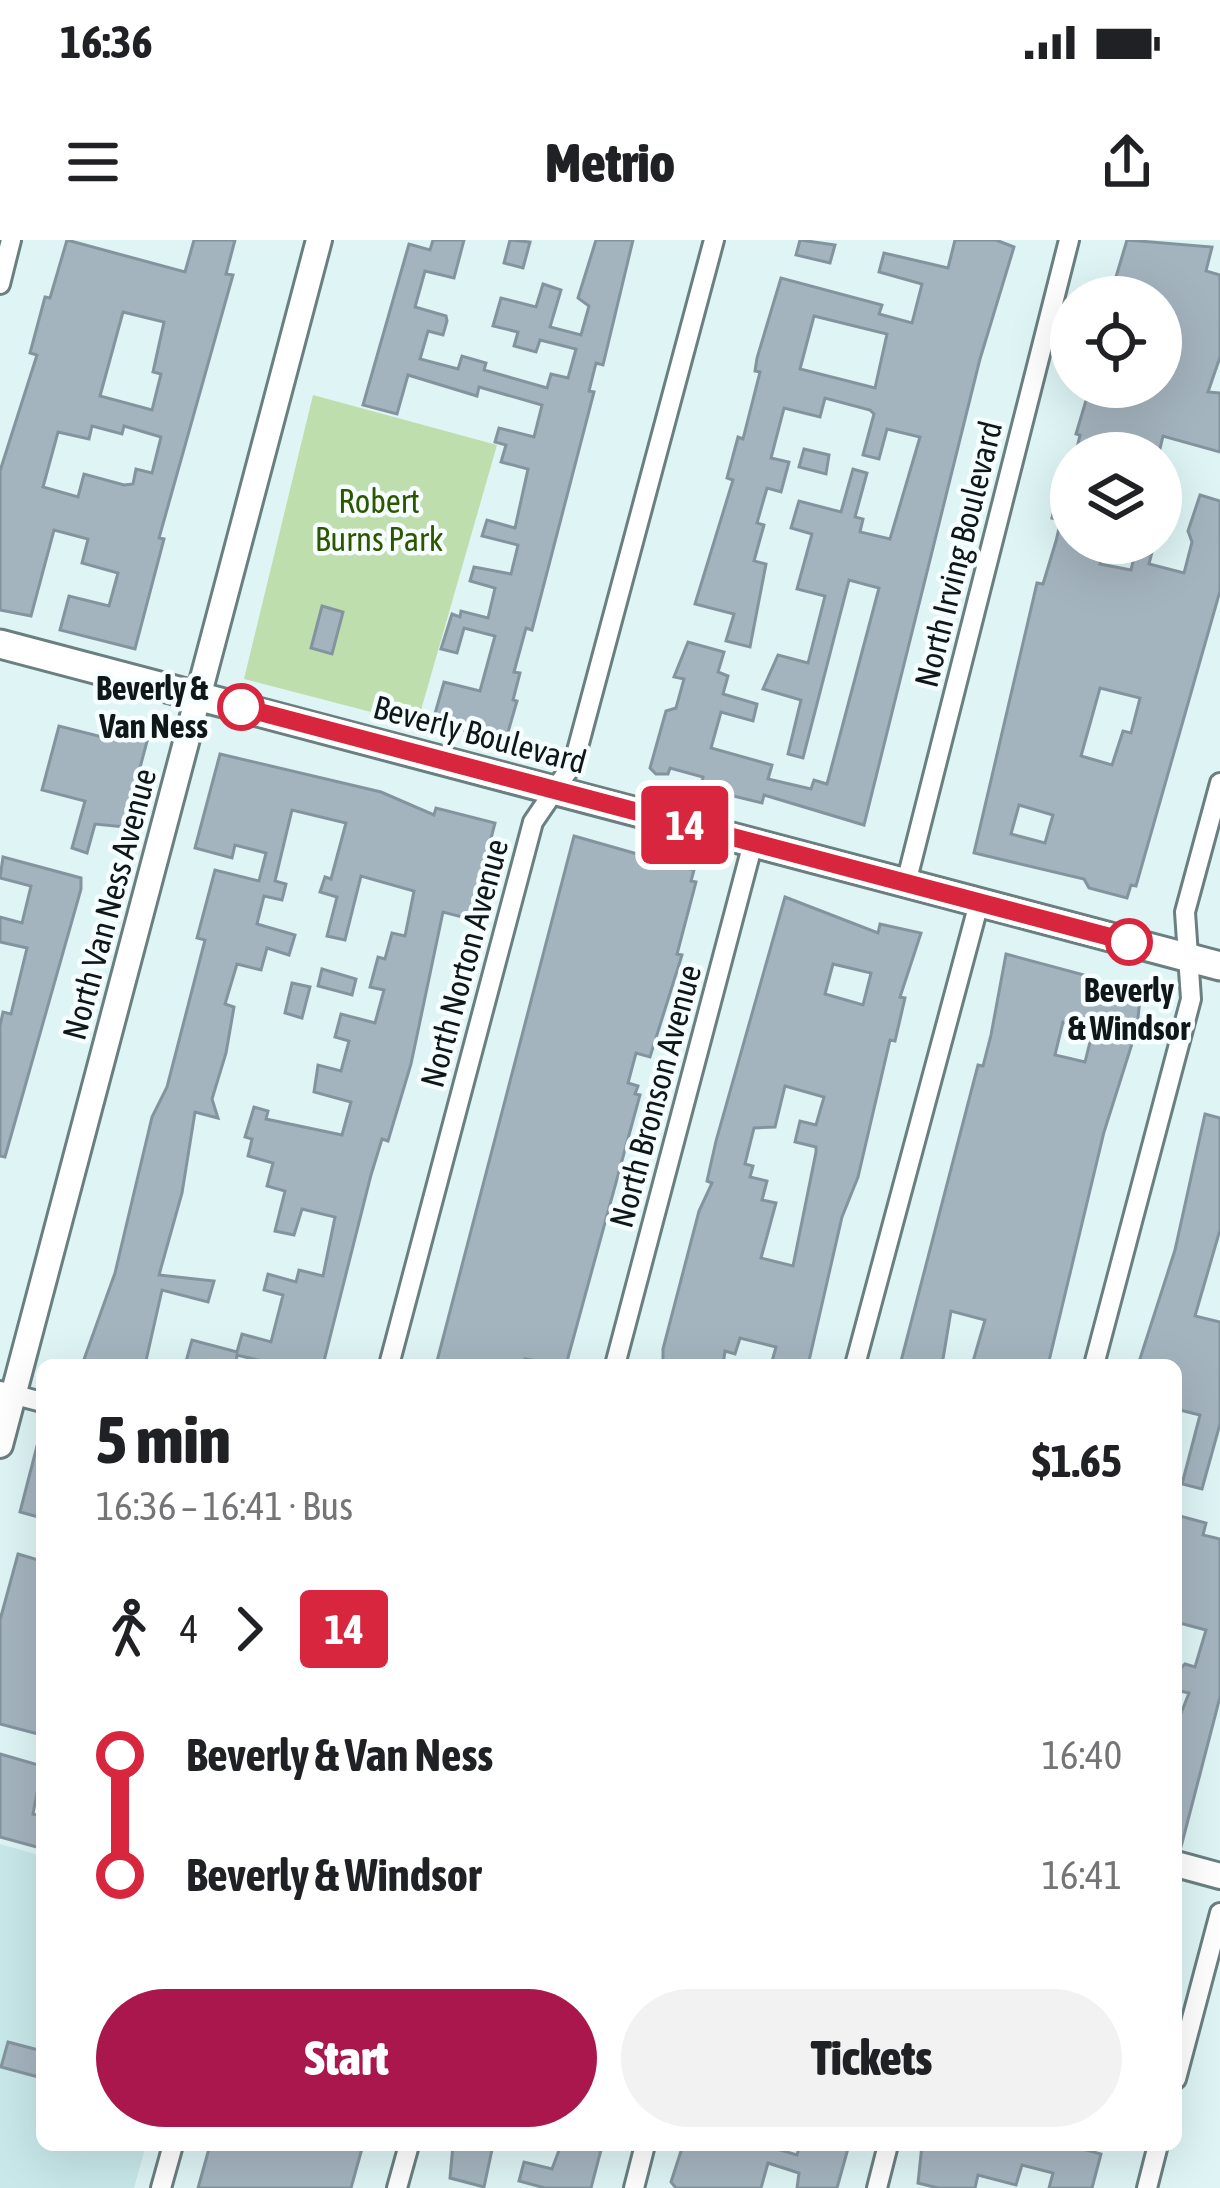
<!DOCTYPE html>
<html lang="en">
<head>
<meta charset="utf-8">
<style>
	:root { --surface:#fff; --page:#f2f2f2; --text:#202124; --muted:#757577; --accent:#aa174c }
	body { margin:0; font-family:"Asap Condensed",sans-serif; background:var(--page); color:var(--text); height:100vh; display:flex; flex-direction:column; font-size:45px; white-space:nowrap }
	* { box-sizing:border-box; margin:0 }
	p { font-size:39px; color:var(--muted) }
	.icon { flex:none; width:66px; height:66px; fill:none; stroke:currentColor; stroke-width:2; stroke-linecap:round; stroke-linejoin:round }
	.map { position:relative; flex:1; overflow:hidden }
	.sheet { position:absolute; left:36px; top:1119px; width:1146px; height:792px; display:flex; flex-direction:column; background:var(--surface); border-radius:18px; box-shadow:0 12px 48px #0002 }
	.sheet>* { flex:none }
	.badge { padding:0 24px; border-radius:9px; font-size:42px; line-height:78px }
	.buttons { position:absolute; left:1050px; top:36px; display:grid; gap:24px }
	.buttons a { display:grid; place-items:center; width:132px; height:132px; border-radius:50%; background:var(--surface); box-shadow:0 12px 48px #0002; font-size:60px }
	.map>.badge { position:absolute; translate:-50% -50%; box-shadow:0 0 0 6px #fff }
	.legs { display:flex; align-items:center; gap:18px; height:132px; padding:0 60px; font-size:39px }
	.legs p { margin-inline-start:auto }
	.head { display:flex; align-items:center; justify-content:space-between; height:204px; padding:0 60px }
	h1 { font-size:66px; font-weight:800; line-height:90px }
	.primary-button { display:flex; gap:24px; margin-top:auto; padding:24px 60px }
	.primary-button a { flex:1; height:138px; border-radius:72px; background:var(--accent); color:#fff; font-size:48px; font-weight:800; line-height:138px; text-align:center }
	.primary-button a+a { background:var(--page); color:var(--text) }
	ul { padding:0 60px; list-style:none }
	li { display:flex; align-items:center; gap:42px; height:120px; font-size:45px }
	li i { display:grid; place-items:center; width:18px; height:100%; margin:0 15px; background:currentColor }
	li i::after { content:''; width:30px; height:30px; margin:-15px; border:9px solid; border-radius:50%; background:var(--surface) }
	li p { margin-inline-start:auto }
	li:first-child i { background:linear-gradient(#0000 50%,currentColor 0) }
	li:last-child i { background:linear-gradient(currentColor 50%,#0000 0) }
	.status { display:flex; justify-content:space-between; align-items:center; height:84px; padding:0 60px; background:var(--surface); direction:ltr }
	.status svg { height:33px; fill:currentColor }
	header { display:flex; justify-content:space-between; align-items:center; height:156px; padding:0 60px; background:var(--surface); font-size:54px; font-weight:800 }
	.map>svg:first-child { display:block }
	.built { fill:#c8e8ea }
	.green { fill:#bfdead }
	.building { fill:#a4b4be; stroke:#84949e; stroke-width:3; fill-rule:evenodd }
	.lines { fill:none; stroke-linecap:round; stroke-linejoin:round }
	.minor-casing { stroke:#6b7f80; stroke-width:24 }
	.tertiary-casing { stroke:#6b7f80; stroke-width:30 }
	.secondary-casing { stroke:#6b7f80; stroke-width:33 }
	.minor { stroke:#fff; stroke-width:18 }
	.tertiary { stroke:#fff; stroke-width:24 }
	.secondary { stroke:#fff; stroke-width:27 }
	.line-1-casing { stroke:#fff; stroke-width:27 }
	.line-1 { stroke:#d7263d; stroke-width:18 }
	.stop-1-dot { fill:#fff; stroke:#d7263d; stroke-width:6 }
	.labels { text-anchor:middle; stroke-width:9; stroke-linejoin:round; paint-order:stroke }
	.park-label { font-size:33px; fill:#2c5700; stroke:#f6feff }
	.street-label { font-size:33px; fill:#0f1718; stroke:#f6feff }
	.stop-label { font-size:33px; font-weight:bold; fill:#0f1718; stroke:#f6feff; text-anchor:end }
</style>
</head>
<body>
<div class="status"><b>16:36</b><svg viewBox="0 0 49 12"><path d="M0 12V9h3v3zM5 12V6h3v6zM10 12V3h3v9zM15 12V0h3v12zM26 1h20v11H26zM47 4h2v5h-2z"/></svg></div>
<header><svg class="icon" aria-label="menu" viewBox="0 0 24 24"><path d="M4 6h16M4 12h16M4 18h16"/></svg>Metrio<svg class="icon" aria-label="share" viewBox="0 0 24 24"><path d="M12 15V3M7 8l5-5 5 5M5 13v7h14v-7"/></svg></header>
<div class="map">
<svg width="1220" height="1948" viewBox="0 0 1220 1948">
	<rect width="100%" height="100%" fill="#def4f5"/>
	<!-- built -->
	<polygon class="built" points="0,1604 42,1616 42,1905 146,1905 134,1948 0,1948"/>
	<!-- green -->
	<polygon class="green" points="313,155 497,205 417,484 244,439"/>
	<!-- building -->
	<g class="building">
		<path d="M67 0 185 32 194 0H235L226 34 233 35 159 298 164 299 135 409 60 390 69 356 109 366 118 333 82 323 88 299 54 290 31 376 0 370V231L37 115 30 113 45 57 50 58ZM123 72 164 82 153 132 161 134 152 170 100 156ZM92 186 122 194 124 186 161 197 152 233 136 229 133 244 124 245 84 234 78 257 43 247 58 192 89 199Z"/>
		<polygon points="433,0 464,0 454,38 425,31 415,67 446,76 447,81 443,95 428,91 420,119 458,129 462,116 486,123 484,130 547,148 551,134 568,138 576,109 540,100 536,112 514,106 518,92 493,86 501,58 536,67 543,44 561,50 550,87 581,95 589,66 578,58 596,0 633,0 603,125 596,123 589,151 594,152 532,390 526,388 514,432 520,433 513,460 517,461 506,499 432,484 444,442 480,451 495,396 464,388 457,413 441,409 452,374 460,377 461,371 488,378 495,348 470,341 474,327 511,334 518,305 482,296 487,280 515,288 528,229 501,222 506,205 495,202 499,188 534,197 542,165 479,147 477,156 408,135 397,174 363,165 409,4 430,10"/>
		<polygon points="510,0 530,2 523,28 504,23"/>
		<polygon points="800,0 835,5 830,23 796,15"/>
		<path d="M955 0H996L1014 7 980 119 864 585 764 555 762 563 700 548 703 537 670 528 668 534H656L650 528 666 471 676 468 684 439 674 437 688 402 724 412 718 432 728 436 723 454 757 464 753 481 721 472 711 508 772 525 768 539 811 549 814 540 827 544 879 348 849 340 803 518 788 514 801 460 763 449 778 415 808 423 825 356 797 349 812 294 791 288 799 261 841 272 853 229 867 233 855 277 863 279 860 292 890 299 920 197 887 189 879 219 863 215 874 174 870 170 825 158 820 177 784 168 771 218 789 222 781 252 767 248 757 283 764 285 754 321 766 324 750 407 726 401 734 374 695 364 733 240 727 238 738 197 743 199 760 132 755 131 757 118 781 38 882 65 879 74 912 83 922 44 879 32 884 13 948 28ZM814 76 887 94 875 148 800 129Z"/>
		<polygon points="1127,0 1212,7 1206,31 1220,35 1220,117 1208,152 1220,153 1220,212 1163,196 1159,213 1076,213 1080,195 1076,194 1090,147 1161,147 1161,57 1110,57"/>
		<polygon points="804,209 829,215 826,234 799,227"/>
		<path d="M1200 255 1220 261V351L1136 646 1131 645 1127 658 1089 648 1084 639 974 613 1037 343 1043 344 1056 301 1061 280 1052 278 1057 258 1071 261V303H1105L1100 324 1131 330 1137 304 1153 308 1149 324 1184 333 1192 302 1188 291ZM1100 448 1140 458 1131 493 1123 491 1112 525 1081 516ZM1019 565 1053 575 1045 603 1011 594Z"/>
		<polygon points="322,366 343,372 332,414 311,408"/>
		<polygon points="106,482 149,494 124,587 95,584 87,613 72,608 85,561 42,550 59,486 102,497"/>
		<polygon points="220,514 381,552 434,575 436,568 495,583 470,679 443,672 411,824 388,901 382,899 371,935 323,1125 278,1125 237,1115 236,1125 185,1125 192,1100 237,1112 242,1094 271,1102 283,1055 264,1050 268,1034 296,1042 299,1030 323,1036 335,977 302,969 294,995 275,991 285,951 267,946 273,923 248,916 252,899 245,897 254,867 268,871 266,879 342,895 351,862 314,852 318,825 341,831 349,801 335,797 341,774 375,783 384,750 370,747 378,717 385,719 392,693 405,696 414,651 361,636 345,700 327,696 337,657 320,652 325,637 331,639 346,583 292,570 275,641 286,644 282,660 264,656 257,684 295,695 289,715 267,708 261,730 237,724 225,764 234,767 226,813 212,859 218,878 195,872 182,953 159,1035 214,1041 208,1062 162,1050 145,1125 82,1125 115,1033 152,877 167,847 205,700 197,698 215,630 259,641 266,613 235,605 232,618 195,608"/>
		<polygon points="574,596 694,630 691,641 696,642 677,714 682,715 650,817 636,813 628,843 638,846 635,854 640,855 566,1125 525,1119 524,1125 436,1125"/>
		<polygon points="3,617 81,638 81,649 5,917 0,916 0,786 3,772 11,774 27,708 0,702 0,677 22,683 31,646 0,638"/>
		<path d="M785 657 878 693 880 684 921 693 900 757 905 758 895 801 890 800 858 937 842 977 808 1125H771L776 1107 740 1098 735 1114 725 1111 723 1125H663V1109L699 971 712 943 707 941 716 901ZM833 724 871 733 863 765 825 754ZM785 846 824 857 816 885 800 881 795 902 816 907V912L793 1026 761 1018 776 963 762 960 767 941 750 937 753 926 745 924 754 888 775 887Z"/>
		<path d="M1006 714 1088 736 1087 742 1140 758 1137 788 1104 892 1048 1125H972L985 1080 951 1071 942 1125H900L978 825 983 826 991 795ZM1063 782 1093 790 1085 822 1055 815Z"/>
		<polygon points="322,729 356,739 352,755 318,746"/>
		<polygon points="292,743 310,747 302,778 285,773"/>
		<polygon points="1205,874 1220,878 1220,990 1195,1076 1220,1082 1220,1184 1202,1249 1182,1244 1200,1175 1176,1169 1176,1125 1138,1125 1175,1010"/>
		<polygon points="37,1206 42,1207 42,1278 20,1272"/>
		<polygon points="1176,1275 1206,1283 1203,1295 1220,1299 1220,1457 1181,1607 1176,1607 1176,1486 1189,1453 1176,1450 1176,1433 1185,1424 1195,1427 1206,1390 1176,1382"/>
		<polygon points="18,1314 42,1321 42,1495 0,1484 0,1380"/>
		<polygon points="0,1514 42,1526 33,1574 42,1576 37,1607 0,1597"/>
		<polygon points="8,1802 42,1811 42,1838 1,1827"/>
		<polygon points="210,1905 363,1905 351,1948 198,1948"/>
		<polygon points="453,1905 493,1905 484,1947 450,1938"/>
		<polygon points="561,1905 601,1910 591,1948 545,1948 519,1941 524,1922 552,1929"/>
		<polygon points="683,1905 763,1905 797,1915 800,1905 849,1905 837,1948 797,1948 799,1933 768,1923 761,1948 676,1948 671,1942"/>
		<polygon points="922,1905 1068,1905 1101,1914 1092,1948 1049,1948 1053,1933 1022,1925 1016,1945 978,1935 975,1948 938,1948 918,1943"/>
	</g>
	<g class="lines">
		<defs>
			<g id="minor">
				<polyline points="0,44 11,0"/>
				<polyline points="906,643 1069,0"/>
				<polyline points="389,1125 533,582 574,522 714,0"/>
				<polyline points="615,1125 753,603"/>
				<polyline points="855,1125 979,663"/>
				<polyline points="1094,1125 1191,759 1185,672 1220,543"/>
				<polyline points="0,1151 42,1162"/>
				<polyline points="1176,1839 1220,1673"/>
				<polyline points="161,1948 173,1905"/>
				<polyline points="397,1948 409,1905"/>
				<polyline points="634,1948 645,1905"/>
				<polyline points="877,1948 888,1905"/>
				<polyline points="1147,1948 1158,1905"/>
			</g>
			<g id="tertiary">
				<polyline points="0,1205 319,0"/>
				<polyline points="1176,1624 1220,1636"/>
			</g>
			<polyline id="secondary" points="0,404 1220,726"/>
		</defs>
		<!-- minor casing -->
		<use href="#minor" class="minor-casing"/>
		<!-- tertiary casing -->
		<use href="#tertiary" class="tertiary-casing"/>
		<!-- secondary casing -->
		<use href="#secondary" class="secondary-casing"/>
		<!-- minor -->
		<use href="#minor" class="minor"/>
		<!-- tertiary -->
		<use href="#tertiary" class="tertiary"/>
		<!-- secondary -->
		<use href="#secondary" class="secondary"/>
	</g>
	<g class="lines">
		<defs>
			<polyline id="line-1" points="241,467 1129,702"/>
		</defs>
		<!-- line-1 casing -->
		<use href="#line-1" class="line-1-casing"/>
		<!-- line-1 -->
		<use href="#line-1" class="line-1"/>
	</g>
	<!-- markers -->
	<g class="stop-1-dot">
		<circle cx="241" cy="467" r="21"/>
		<circle cx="1129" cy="702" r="21"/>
	</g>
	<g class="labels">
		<!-- park labels -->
		<g class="park-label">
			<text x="379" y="273">Robert<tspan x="379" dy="38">Burns Park</tspan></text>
		</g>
		<!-- street labels -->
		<g class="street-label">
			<text transform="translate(958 314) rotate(-76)" y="12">North Irving Boulevard</text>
			<text transform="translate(480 494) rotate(15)" y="12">Beverly Boulevard</text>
			<text transform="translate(109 664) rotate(-75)" y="12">North Van Ness Avenue</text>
			<text transform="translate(464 723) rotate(-75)" y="12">North Norton Avenue</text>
			<text transform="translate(655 856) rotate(-75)" y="12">North Bronson Avenue</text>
		</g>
		<!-- stop labels -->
		<g class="stop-label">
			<text x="208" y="460">Beverly &amp;<tspan x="208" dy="38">Van Ness</tspan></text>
			<text x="1129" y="762" text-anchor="middle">Beverly<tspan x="1129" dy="38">&amp; Windsor</tspan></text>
		</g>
	</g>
</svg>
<div class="buttons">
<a><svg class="icon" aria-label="locate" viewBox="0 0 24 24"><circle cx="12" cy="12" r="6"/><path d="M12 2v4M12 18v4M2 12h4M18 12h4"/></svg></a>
<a><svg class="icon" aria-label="layers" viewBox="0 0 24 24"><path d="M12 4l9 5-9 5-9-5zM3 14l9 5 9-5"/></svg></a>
</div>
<b class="badge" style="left:685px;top:585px;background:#d7263d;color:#fff">14</b>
<section class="sheet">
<div class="head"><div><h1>5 min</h1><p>16:36 – 16:41 · Bus</p></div><b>$1.65</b></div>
<div class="legs"><svg class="icon" aria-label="walk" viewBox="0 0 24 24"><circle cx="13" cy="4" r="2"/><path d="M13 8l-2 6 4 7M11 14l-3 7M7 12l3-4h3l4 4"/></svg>4<svg class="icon" aria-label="forward" viewBox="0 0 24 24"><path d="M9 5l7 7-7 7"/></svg><b class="badge" style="background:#d7263d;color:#fff">14</b></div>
<ul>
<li><i style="color:#d7263d"></i><b>Beverly &amp; Van Ness</b><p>16:40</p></li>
<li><i style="color:#d7263d"></i><b>Beverly &amp; Windsor</b><p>16:41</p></li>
</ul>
<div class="primary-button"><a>Start</a><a>Tickets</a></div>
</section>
</div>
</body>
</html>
